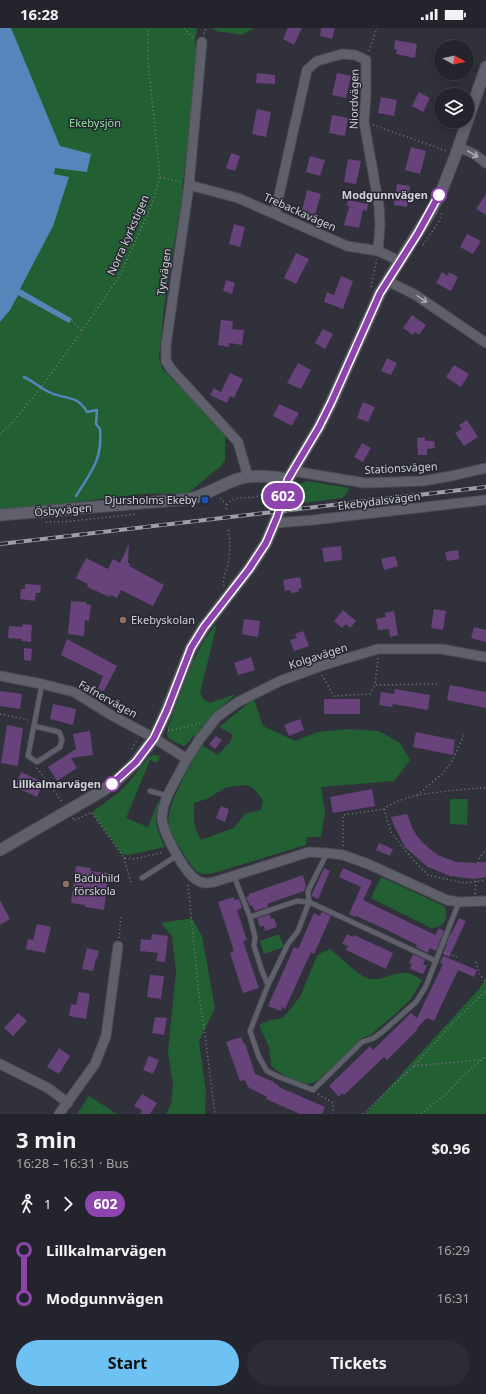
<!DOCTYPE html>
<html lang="en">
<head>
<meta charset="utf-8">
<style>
	:root { --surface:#24252c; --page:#2c2d34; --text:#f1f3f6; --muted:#a3a5a9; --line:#414248; --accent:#6ec2f3 }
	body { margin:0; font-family:"Noto Sans",sans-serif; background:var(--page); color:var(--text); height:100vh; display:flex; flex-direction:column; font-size:15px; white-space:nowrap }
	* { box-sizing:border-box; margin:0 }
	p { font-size:13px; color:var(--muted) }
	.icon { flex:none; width:22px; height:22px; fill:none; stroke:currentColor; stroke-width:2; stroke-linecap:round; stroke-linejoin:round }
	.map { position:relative; height:1086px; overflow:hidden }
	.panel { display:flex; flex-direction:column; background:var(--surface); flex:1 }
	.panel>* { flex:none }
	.badge { padding:0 8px; border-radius:13px; font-size:14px; line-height:26px }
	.needle { width:26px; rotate:98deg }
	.fabs { position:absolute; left:434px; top:12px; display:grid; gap:8px }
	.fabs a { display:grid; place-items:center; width:40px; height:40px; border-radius:50%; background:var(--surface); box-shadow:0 2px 10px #0003,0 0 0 1px var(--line); font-size:20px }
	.map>.badge { position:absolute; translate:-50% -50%; box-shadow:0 0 0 2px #fff }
	.legs { display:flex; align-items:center; gap:6px; height:44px; padding:0 16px; font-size:13px }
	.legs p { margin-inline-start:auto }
	.overview { display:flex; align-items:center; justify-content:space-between; height:68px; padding:0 16px }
	h1 { font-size:22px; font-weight:700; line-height:30px }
	.cta { display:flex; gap:8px; margin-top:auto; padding:8px 16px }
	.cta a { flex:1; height:46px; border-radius:24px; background:var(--accent); color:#111; font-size:16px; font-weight:700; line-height:46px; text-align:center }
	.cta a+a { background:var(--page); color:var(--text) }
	ul { padding:0 16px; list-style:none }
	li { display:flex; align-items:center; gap:14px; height:48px; font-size:15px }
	li i { display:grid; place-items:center; width:6px; height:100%; margin:0 5px; background:currentColor }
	li i::after { content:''; width:10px; height:10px; margin:-5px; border:3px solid; border-radius:50%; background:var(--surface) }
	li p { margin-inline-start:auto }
	li:first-child i { background:linear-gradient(#0000 50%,currentColor 0) }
	li:last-child i { background:linear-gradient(currentColor 50%,#0000 0) }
	.status { display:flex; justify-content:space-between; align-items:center; height:28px; padding:0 20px; background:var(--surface); direction:ltr }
	.status svg { height:11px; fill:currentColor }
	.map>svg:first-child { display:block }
	.green { fill:#226034; fill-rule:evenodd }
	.water { fill:#5485bb }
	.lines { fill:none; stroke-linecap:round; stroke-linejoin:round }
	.stream { stroke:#5485bb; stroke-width:2.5 }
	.building { fill:#67427b }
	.service-casing { stroke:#4c4d55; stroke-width:6 }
	.minor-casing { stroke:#4c4d55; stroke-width:11 }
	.tertiary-casing { stroke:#4c4d55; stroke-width:13 }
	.path { stroke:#7a7b83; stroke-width:1.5; stroke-dasharray:1 3; stroke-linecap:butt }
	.service { stroke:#5f606b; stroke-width:4.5 }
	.minor { stroke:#5f606b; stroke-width:9 }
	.tertiary { stroke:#5f606b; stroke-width:11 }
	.rail-casing { stroke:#9fa0a7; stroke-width:4 }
	.rail { stroke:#262731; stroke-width:2.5; stroke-dasharray:8; stroke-linecap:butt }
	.oneway { stroke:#a9aab2 }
	.line-1-casing { stroke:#fff; stroke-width:9 }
	.line-1 { stroke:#8e44ad; stroke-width:6 }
	.stop-1-dot { fill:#fff; stroke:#8e44ad; stroke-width:2 }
	.transit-dot { fill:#1a4fb4; stroke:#262731; stroke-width:1.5 }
	.education-dot { fill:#8d6e63; stroke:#262731; stroke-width:1.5 }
	.labels { text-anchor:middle; stroke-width:3; stroke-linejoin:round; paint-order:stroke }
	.street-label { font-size:11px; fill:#d1d2d8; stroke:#262731 }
	.park-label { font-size:11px; fill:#8be49f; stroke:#262731 }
	.stop-label { font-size:11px; font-weight:bold; fill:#d1d2d8; stroke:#262731; text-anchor:end }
	.poi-label { font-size:11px; fill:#d1d2d8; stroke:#262731; text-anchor:start }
</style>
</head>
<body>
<div class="status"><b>16:28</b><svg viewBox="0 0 49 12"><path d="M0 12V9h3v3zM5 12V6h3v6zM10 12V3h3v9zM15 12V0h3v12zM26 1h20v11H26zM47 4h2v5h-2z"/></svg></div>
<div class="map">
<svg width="486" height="1086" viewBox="0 0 486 1086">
	<rect width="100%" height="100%" fill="#30313b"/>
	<!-- green -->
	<g class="green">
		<polygon points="0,0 197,0 195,15 198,26 199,43 182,161 183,162 164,280 159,330 162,340 169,348 225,404 225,433 221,437 221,439 213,444 189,465 142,466 0,483"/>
		<polygon points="213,0 254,0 242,7 216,3"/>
		<path d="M308 453 349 460 347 465 342 470 289 477C294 464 293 457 308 453Z"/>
		<path d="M217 596 200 665 203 671 210 675 236 666C221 679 205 692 195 709L193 708 189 714 184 718 169 711 167 706 168 699C181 667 193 621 217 596Z"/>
		<path d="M254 671 263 698 295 713 318 704 347 701 379 703 400 715 410 732 394 753 321 759 325 784 321 809H307L306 817 217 844C199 849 196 845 187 831 181 821 173 810 169 799 164 779 192 735 202 717L218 727 230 714 233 707 219 699ZM246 757 253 760 263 772 261 782 245 786 234 800 201 812C192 796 194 792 194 775L206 771 227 759Z"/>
		<path d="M153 727H157L160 729 157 735 150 732 126 790 148 799 159 771C159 776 157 781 156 787 155 798 160 809 165 819L129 827 122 826 93 786V783L117 766 128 755 149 729Z"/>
		<polygon points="450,771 468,771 467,797 450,796"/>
		<path d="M381 849 444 878C450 890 444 899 431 900L371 870Z"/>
		<polygon points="192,890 202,908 215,980 199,1013 206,1065 205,1086 166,1086 171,1076 173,1057 168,1023 176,944 172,908 161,895"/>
		<polygon points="279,906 284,919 264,926 260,913"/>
		<path d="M330 921C339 928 358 947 367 950 380 955 395 943 408 945 413 946 418 950 422 952L411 971 392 989 370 1007 360 1011 353 1020 317 1053C303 1062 283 1047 271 1038L269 1019 259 997 270 992 283 990 300 969 317 928 321 925Z"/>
		<polygon points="486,951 486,1086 365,1086 479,961"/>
		<polygon points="89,1068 117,1086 77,1086"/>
	</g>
	<!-- water -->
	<polygon class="water" points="0,0 11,0 60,118 91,126 87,144 55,140 54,146 69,149 53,198 20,261 72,291 69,295 18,267 10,282 0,294"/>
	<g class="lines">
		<!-- stream -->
		<path class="stream" d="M24 349C33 353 40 360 49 364 65 372 77 366 87 384L97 382 96 396 100 401C103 431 91 444 76 468"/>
	</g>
	<!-- building -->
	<g class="building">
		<polygon points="288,0 302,0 294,17 283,11"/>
		<polygon points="321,0 335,0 332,11 320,8"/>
		<polygon points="395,12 417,16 415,30 396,26 397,22 394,21"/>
		<polygon points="257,45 275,47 275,56 256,55"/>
		<polygon points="337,45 351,48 346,70 332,67"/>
		<polygon points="419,64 430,70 423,84 412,78"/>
		<polygon points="381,69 397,72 394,88 378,85"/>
		<polygon points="257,81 271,84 266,109 252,106"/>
		<polygon points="332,87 348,90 345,108 329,105"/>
		<polygon points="411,119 426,123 420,146 405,142"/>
		<polygon points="231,125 240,128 235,143 226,140"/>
		<polygon points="310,128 325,132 320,148 306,144"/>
		<polygon points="348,131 361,133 356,156 344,154"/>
		<polygon points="397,156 410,158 407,179 394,177"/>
		<polygon points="307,162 321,166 315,187 302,183"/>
		<polygon points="486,166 486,187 476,181"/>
		<polygon points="348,172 368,176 367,183 363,182 359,200 344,197 349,179 355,180 347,178"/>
		<polygon points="234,196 245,199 240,219 229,216"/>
		<polygon points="467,206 481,213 473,226 460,219"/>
		<polygon points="296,225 309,231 296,256 284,250"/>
		<polygon points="442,244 448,248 449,244 458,249 451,263 436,255"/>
		<polygon points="341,248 353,253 343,281 324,274 327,264 334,267"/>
		<polygon points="226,252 235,255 232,266 223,263"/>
		<polygon points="412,287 426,297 419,307 415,304 413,307 403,300"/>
		<polygon points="221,292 233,293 232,301 244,302 242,317 229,315 229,319 218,317"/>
		<polygon points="323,301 333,306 325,321 315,315"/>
		<polygon points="387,330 397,335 391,347 381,343"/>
		<polygon points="298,335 311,342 301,361 287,355"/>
		<polygon points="454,337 469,346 461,359 446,349"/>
		<polygon points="230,345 243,351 234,370 230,368 227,375 210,367 214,360 221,364"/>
		<polygon points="363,374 375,379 368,394 357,390"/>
		<polygon points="279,376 299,385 292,398 273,388"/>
		<polygon points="467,392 478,409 464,418 455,405 462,401 459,397"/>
		<polygon points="425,409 425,413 434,413 435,420 427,421 427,427 418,427 417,410"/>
		<polygon points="362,415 371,420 363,434 354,429"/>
		<polygon points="129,516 128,535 130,536 129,538 164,557 153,578 121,562 117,570 111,567 110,569 87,559 88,556 76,550 86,530 108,541 113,531 120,535"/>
		<polygon points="341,518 342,532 324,534 322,520"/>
		<polygon points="458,522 459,531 447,533 445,524"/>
		<polygon points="395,528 398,538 384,542 381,531"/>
		<polygon points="300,549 302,560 298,561 299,564 291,565 290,562 285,563 283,552"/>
		<polygon points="25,556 41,557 40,565 36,565 35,573 20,571 21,561 25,561"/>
		<polygon points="71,573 86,574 86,576 91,577 89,593 85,592 84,608 68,606"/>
		<polygon points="434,581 446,583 443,602 431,600"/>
		<polygon points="343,582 356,593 350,600 346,596 342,600 334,593"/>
		<polygon points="394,583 398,607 390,609 389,601 378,602 376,591 386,589 385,585"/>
		<polygon points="244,591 260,593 258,609 242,606"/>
		<polygon points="23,596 32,597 31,614 21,613 22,611 8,610 9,598 22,599"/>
		<polygon points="474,599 486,602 486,614 471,610"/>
		<polygon points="303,603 309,618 294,623 290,612 297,610 295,606"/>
		<polygon points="67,611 117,638 104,663 98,661 103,648 61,627"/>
		<polygon points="24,620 32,621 31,633 24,632"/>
		<polygon points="251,629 255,642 238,647 234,635"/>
		<polygon points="450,657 486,664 486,680 447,672"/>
		<polygon points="395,661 430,667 428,682 393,676 392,679 379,677 381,664 394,666"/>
		<polygon points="0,663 22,666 20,681 0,678"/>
		<rect x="324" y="671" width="36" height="15"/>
		<polygon points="53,676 76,681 73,697 50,691"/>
		<polygon points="300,691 304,702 289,708 284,697"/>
		<polygon points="7,697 23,700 18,738 1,735"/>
		<polygon points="90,703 93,727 71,730 77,740 57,753 48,739 76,721 73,706"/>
		<polygon points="416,704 455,712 453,727 413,719"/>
		<polygon points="216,708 222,712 215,721 209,716"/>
		<polygon points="21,744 43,754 37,769 15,759"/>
		<polygon points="372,761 375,778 333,785 330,769"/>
		<polygon points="221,778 229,781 225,794 216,790"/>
		<polygon points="407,786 412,799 417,808 423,815 431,822 438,827 456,834 476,835 486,834 486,849 474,851 450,848 428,839 423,835 405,819 394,798 391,789"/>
		<polygon points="379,815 393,821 390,828 376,822"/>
		<polygon points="76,838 91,840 90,843 109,845 104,882 85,879 85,877 71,875"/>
		<polygon points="324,840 330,843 318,871 312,868 312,866"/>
		<polygon points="343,840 372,853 363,872 435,907 439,900 444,903 436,923 430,920 428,925 416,919 417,917 387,902 356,888 355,889 349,886 361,859 339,849"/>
		<polygon points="303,847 306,858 304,863 267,876 268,879 255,883 252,877 250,878 246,869 249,868 249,866"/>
		<polygon points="234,869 234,872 239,871 242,880 237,882 247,912 243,913 259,960 243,965 230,925 234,923 218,874"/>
		<polygon points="0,872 10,891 0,897"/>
		<polygon points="322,884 331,888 314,926 311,924 285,981 282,979 281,983 268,978 294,919 298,921 314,885 320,888"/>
		<polygon points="270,886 271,891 274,890 277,899 265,903 264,898 260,899 257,890"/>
		<polygon points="459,890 466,893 449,929 443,926 450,906 451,906"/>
		<polygon points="37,896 51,899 45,925 26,921 28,911 33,912"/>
		<polygon points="152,906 168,908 165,934 156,933 158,925 140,923 141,911 151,912"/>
		<polygon points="347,906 353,909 354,907 393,925 386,941 346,922 348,918 342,916"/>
		<polygon points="87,920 99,923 97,931 96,931 93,943 82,941"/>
		<polygon points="413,926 425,932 423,936 427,938 423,946 410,941 412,936 409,935"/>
		<polygon points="443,928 477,942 474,949 458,942 434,993 427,990 417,1000 418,1001 387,1032 384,1029 344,1067 342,1065 339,1069 329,1058 332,1055 370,1018 373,1022 411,985 417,990 443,936 440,935"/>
		<polygon points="150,947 164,948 161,971 147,969"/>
		<polygon points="79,964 90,966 86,991 69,988 71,976 76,977"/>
		<polygon points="18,985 27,993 13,1008 4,1000"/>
		<polygon points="155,989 167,990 164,1007 152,1005"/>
		<polygon points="241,1009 244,1016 245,1015 255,1046 272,1053 279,1058 279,1059 325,1079 322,1086 300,1086 266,1071 267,1069 248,1059 245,1052 240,1053 226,1014"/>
		<polygon points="59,1020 70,1028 59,1046 47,1039"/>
		<polygon points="149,1028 159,1032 153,1046 143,1042"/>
		<polygon points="142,1066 157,1075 150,1086 140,1086 142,1082 134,1078"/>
	</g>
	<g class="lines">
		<defs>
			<g id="service">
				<polyline points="34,698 59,704 62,711 60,719 37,734 28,728 42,656"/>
				<polyline points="150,763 168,768"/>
				<polyline points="234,848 250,889 255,909 254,918 262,943 268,957 250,1003 259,1029 267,1043 279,1049 313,1062 362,1014 374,1010 382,1004 416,974 426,958 459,874"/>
				<polyline points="142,850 178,827"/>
				<polyline points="250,889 297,873 309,874 436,933"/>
				<polyline points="268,957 288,916 298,903 309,874 308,863 327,825"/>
			</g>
			<g id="minor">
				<polyline points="202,14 189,157 166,317 166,333 171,341 238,414 248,449"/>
				<polyline points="459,119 474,126 486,135"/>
				<polyline points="189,157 238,170 347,218 378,223 400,233"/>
				<polyline points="275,185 307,42 317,33 342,26 355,27 366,32 366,65 364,94 379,178 380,197 378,223"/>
				<polyline points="387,253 414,266 486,315"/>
				<polyline points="293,443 365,455 423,453 451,448 486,440"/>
				<polyline points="275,495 313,492 486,472"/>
				<path d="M0 648 42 656 74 664 111 687 154 710 187 731C179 747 163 770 162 788 161 802 183 841 194 850 200 855 207 856 214 854L309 824 327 825 343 827 368 836 447 872 459 874 486 873"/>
				<polyline points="187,731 199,712 217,689 238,674 280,653 324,637 378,621 441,621 486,629"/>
				<polyline points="0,1036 48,1060 68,1075"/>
				<polyline points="59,1086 95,1036 106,1008 118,918"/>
			</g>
			<g id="tertiary">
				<path d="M0 487 189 471C206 467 221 457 238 451 255 446 272 448 288 451"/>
				<polyline points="0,822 102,763 116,753 136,734 154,710 167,682 191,620 204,599 249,541 266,515 277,489 288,451 319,399 331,375 380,265 430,185 442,162 456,126 486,39"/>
			</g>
		</defs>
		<!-- service casing -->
		<use href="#service" class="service-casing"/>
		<!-- minor casing -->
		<use href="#minor" class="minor-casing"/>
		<!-- tertiary casing -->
		<use href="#tertiary" class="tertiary-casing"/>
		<!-- path -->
		<g class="path">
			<polyline points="184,0 193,10"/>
			<polyline points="204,6 206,0"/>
			<polyline points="369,23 377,0"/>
			<polyline points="373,97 447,123"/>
			<polyline points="160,149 180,154"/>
			<polyline points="423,217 440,192 442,184"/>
			<polyline points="371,259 377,231"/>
			<polyline points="12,261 73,294 82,303"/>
			<polyline points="0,406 10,397 40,361 80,306 119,249 151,179 160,149 148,33 148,0"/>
			<polyline points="220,470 227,477"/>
			<path d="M226 481C230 460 260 480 270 457"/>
			<polyline points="46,494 63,494 137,486"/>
			<path d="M224 558C222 552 225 546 227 540 231 526 230 513 228 499"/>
			<polyline points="378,630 375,657 438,656"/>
			<polyline points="322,647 334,668 370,666 375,657"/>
			<polyline points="0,686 28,692"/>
			<polyline points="168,702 173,702 201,695"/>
			<polyline points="132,721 138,710"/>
			<polyline points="37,740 63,775"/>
			<polyline points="417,767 442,746 452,733 465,705"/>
			<polyline points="384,781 391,804 414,833 428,847 464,855 486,852"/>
			<polyline points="73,790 74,793 91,784 124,830 134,831 164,824"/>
			<path d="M343 818V787L384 781C405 764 453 763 479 760H486"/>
			<polyline points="124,830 131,855"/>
			<polyline points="478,835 479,831 486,821"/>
			<polyline points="188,857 199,967 205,1007 215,1086"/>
			<polyline points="475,866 476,851"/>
			<polyline points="119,910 121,888"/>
			<polyline points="445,925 457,929"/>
			<polyline points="476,934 480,947 486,954"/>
			<polyline points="414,1038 480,1032"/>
			<polyline points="318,1066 333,1075 333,1086"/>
			<polyline points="363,1086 414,1038 455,993 486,963"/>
			<polyline points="421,1086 446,1066 463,1048 486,1028"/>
		</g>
		<!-- service -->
		<use href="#service" class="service"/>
		<!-- minor -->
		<use href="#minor" class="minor"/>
		<!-- tertiary -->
		<use href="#tertiary" class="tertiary"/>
		<defs>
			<polyline id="rail" points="0,516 486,459"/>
		</defs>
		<!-- rail casing -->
		<use href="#rail" class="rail-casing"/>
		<!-- rail -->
		<use href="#rail" class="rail"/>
	</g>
	<!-- one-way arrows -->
	<defs><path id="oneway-shaft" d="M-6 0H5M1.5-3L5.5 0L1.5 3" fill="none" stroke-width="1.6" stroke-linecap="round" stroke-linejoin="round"/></defs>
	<g class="oneway">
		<use href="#oneway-shaft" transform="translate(473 126) rotate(30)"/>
		<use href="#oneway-shaft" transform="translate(422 271) rotate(35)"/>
	</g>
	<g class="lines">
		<defs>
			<polyline id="line-1" points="112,756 136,734 154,710 167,682 191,620 204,599 249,541 266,515 277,489 288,451 319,399 331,375 380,265 418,205 439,167"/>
		</defs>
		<!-- line-1 casing -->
		<use href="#line-1" class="line-1-casing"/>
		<!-- line-1 -->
		<use href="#line-1" class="line-1"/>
	</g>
	<!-- markers -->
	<g class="stop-1-dot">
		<circle cx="439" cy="167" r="7"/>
		<circle cx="112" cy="756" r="7"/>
	</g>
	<rect class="transit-dot" x="201" y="468" width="8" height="8" rx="2"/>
	<g class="education-dot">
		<circle cx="123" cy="592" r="4"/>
		<circle cx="66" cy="856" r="4"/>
	</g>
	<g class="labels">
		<!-- street labels -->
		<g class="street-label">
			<text transform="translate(354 71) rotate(-89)" y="4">Niordvägen</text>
			<text transform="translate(300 184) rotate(24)" y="4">Trebackavägen</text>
			<text transform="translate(128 207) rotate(-66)" y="4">Norra kyrkstigen</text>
			<text transform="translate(164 244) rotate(-82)" y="4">Tyrvägen</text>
			<text transform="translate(401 440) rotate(-3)" y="4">Stationsvägen</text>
			<text transform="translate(379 473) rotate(-7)" y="4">Ekebydalsvägen</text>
			<text transform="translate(63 482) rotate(-5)" y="4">Ösbyvägen</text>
			<text transform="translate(318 628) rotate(-18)" y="4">Kolgavägen</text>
			<text transform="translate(108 671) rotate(29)" y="4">Fafnervägen</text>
		</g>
		<!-- park labels -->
		<g class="park-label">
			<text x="95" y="99">Ekebysjön</text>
		</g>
		<!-- stop labels -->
		<g class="stop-label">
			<text x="428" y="171">Modgunnvägen</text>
			<text x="101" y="760">Lillkalmarvägen</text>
		</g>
		<!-- poi labels -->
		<g class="poi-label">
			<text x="197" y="476" text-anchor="end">Djursholms Ekeby</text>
			<text x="131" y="596">Ekebyskolan</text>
			<text x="74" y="854">Baduhild<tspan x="74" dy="13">förskola</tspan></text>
		</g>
	</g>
</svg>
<div class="fabs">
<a><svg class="needle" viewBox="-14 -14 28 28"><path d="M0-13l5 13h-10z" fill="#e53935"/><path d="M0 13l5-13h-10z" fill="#a3a5a9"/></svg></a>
<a><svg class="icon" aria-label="layers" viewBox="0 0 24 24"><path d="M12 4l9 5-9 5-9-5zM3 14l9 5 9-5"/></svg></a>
</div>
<b class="badge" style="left:283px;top:468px;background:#8e44ad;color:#fff">602</b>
</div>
<section class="panel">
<div class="overview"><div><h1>3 min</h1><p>16:28 – 16:31 · Bus</p></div><b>$0.96</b></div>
<div class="legs"><svg class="icon" aria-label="walk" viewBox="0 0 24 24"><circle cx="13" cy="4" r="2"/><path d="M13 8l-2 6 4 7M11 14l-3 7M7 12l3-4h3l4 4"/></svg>1<svg class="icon" aria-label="forward" viewBox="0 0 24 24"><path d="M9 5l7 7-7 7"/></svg><b class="badge" style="background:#8e44ad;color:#fff">602</b></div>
<ul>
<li><i style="color:#8e44ad"></i><b>Lillkalmarvägen</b><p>16:29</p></li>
<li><i style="color:#8e44ad"></i><b>Modgunnvägen</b><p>16:31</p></li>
</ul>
<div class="cta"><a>Start</a><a>Tickets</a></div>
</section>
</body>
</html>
